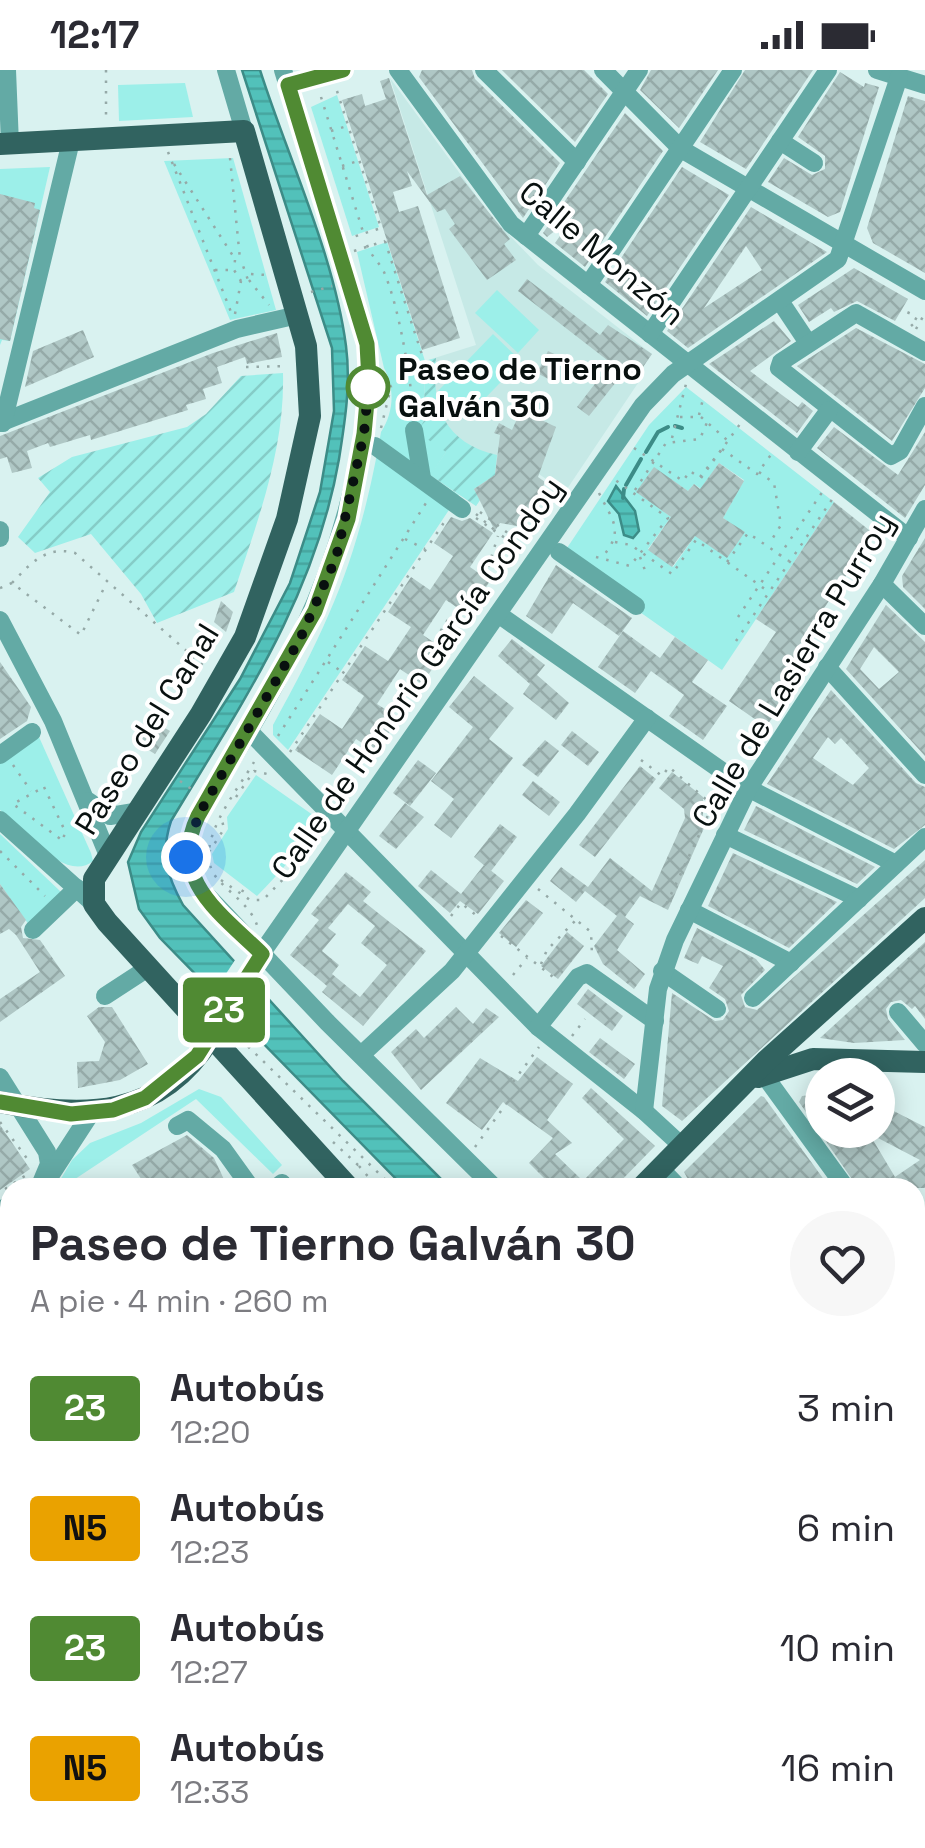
<!DOCTYPE html>
<html lang="es">
<head>
<meta charset="utf-8">
<style>
	:root { --surface:#fff; --page:#f7f7f7; --text:#2b2b33; --muted:#7c7c81 }
	body { margin:0; font-family:"Space Grotesk",sans-serif; background:var(--page); color:var(--text); height:100vh; display:flex; flex-direction:column; font-size:38px; white-space:nowrap }
	* { box-sizing:border-box; margin:0 }
	p { font-size:32px; color:var(--muted) }
	.icon { flex:none; width:55px; height:55px; fill:none; stroke:currentColor; stroke-width:2; stroke-linecap:round; stroke-linejoin:round }
	.map { position:relative; flex:1; overflow:hidden }
	.drawer { position:absolute; left:0px; top:1108px; width:925px; height:672px; display:flex; flex-direction:column; background:var(--surface); border-radius:30px 30px 0 0; box-shadow:0 5px 25px #0003 }
	.drawer>* { flex:none }
	.badge { padding:0 20px; border-radius:8px; font-size:35px; line-height:65px }
	.tools { position:absolute; left:805px; top:988px; display:grid; gap:20px }
	.tools a { display:grid; place-items:center; width:90px; height:90px; border-radius:50%; background:var(--surface); box-shadow:0 5px 25px #0003; font-size:50px }
	.you { position:absolute; width:50px; height:50px; margin:-25px; border:8px solid #fff; border-radius:50%; background:#1a73e8; box-shadow:0 0 0 15px #1a73e833 }
	.map>.badge { position:absolute; translate:-50% -50%; box-shadow:0 0 0 5px #fff }
	.round { display:grid; place-items:center; flex:none; width:105px; height:105px; border-radius:52px; background:var(--page) }
	.summary { display:flex; align-items:center; justify-content:space-between; height:170px; padding:0 30px }
	h1 { font-size:48px; font-weight:700; line-height:75px }
	ul { padding:0; list-style:none }
	li { display:flex; align-items:center; gap:30px; height:120px; padding:0 30px }
	li div { flex:1 }
	li b { display:block; font-size:38px }
	li em { font-style:normal }
	li .badge { min-width:110px; font-weight:700; text-align:center }
	.status { display:flex; justify-content:space-between; align-items:center; height:70px; padding:0 50px; background:var(--surface); direction:ltr }
	.status svg { height:28px; fill:currentColor }
	.map>svg:first-child { display:block }
	.built { fill:#c6e9e6 }
	.green { fill:#9cefe9; fill-rule:evenodd }
	.garden { fill:url(#garden-furrows) }
	.water { fill:url(#water-rules); stroke:#3c8c87; stroke-width:2.5 }
	.pier { fill:#d9f2f0 }
	.lines { fill:none; stroke-linecap:round; stroke-linejoin:round }
	.stream { stroke:#3c8c87; stroke-width:4 }
	.building { fill:url(#building-cross-hatch); fill-rule:evenodd }
	.path { stroke:#95a9a7; stroke-width:2.5; stroke-dasharray:2.5 8; stroke-linecap:butt }
	.minor { stroke:#63aaa5; stroke-width:18 }
	.major { stroke:#316360; stroke-width:22 }
	.line-casing { stroke:#fff; stroke-width:22 }
	.line { stroke:#508a33; stroke-width:15 }
	.walk { stroke:#08100f; stroke-width:10; stroke-dasharray:0 18 }
	.stop-dot { fill:#fff; stroke:#508a33; stroke-width:5 }
	.labels { text-anchor:middle; stroke-width:8; stroke-linejoin:round; paint-order:stroke }
	.street-label { font-size:32px; fill:#08100f; stroke:#fff }
	.stop-label { font-size:32px; font-weight:bold; fill:#08100f; stroke:#fff; text-anchor:start }
</style>
</head>
<body>
<div class="status"><b>12:17</b><svg viewBox="0 0 49 12"><path d="M0 12V9h3v3zM5 12V6h3v6zM10 12V3h3v9zM15 12V0h3v12zM26 1h20v11H26zM47 4h2v5h-2z"/></svg></div>
<div class="map">
<svg width="925" height="1778" viewBox="0 0 925 1778">
	<defs>
		<pattern id="garden-furrows" width="10" height="10" patternUnits="userSpaceOnUse" patternTransform="scale(2.5)"><rect width="10" height="10" fill="#9cefe9"/><path d="M-1 1l2-2M0 10L10 0M9 11l2-2" fill="none" stroke="#85ccc7"/></pattern>
		<pattern id="water-rules" width="6" height="5" patternUnits="userSpaceOnUse" patternTransform="scale(2.5)"><rect width="6" height="5" fill="#52c1ba"/><path d="M0 2.5h6" fill="none" stroke="#46a59f"/></pattern>
		<pattern id="building-cross-hatch" width="8" height="8" patternUnits="userSpaceOnUse" patternTransform="scale(2.5)"><rect width="8" height="8" fill="#afc7c5"/><path d="M0 0l8 8M0 8l8-8" fill="none" stroke="#95aaa8"/></pattern>
	</defs>
	<rect width="100%" height="100%" fill="#d9f2f0"/>
	<!-- built -->
	<g class="built">
		<polygon points="390,8 491,146 538,195 652,284 634,309 638,313 565,422 533,400 498,385 495,405 474,419 480,430 476,436 430,405 416,362 424,351 425,291 476,275"/>
		<polygon points="915,1659 925,1669 925,1778 772,1778 769,1770 915,1770"/>
	</g>
	<!-- green -->
	<g class="green">
		<polygon points="185,13 193,47 119,51 118,15"/>
		<polygon points="337,25 379,157 352,166 311,37"/>
		<polygon points="233,88 276,240 230,250 164,91"/>
		<polygon points="50,97 10,271 2,270 0,275 0,99"/>
		<path d="M387 172 425 291 424 351 446 382 430 406 459 425 288 680 273 665V655C332 548 360 483 381 362 394 342 395 318 384 298L357 182Z"/>
		<polygon points="497,220 539,260 518,283 475,243"/>
		<polygon points="493,264 521,291 466,348 438,321"/>
		<path d="M686 317 834 432 722 600 637 540 565 481 649 355ZM719 393 744 410 723 448 744 463 695 466 673 497 648 479 671 447 637 422 654 398 688 421 694 414 701 419Z"/>
		<path d="M39 667 91 783 93 791C65 814 21 758 0 740V692Z"/>
		<path d="M256 705 320 750C300 779 281 802 257 826L214 793 212 784 228 759 227 747Z"/>
		<polygon points="0,764 61,822 29,855 0,814"/>
		<polygon points="199,1019 221,1027 282,1095 273,1104 196,1029 63,1117 59,1112 72,1090 90,1073 141,1053"/>
		<polygon points="74,1770 271,1770 267,1778 67,1778"/>
	</g>
	<!-- garden -->
	<g class="garden">
		<path d="M436 288C431 337 445 373 497 385L495 405 474 419 480 430 476 436 430 405 446 382 417 362 424 351 425 291Z"/>
		<path d="M283 303C285 379 258 450 234 522L157 553 141 524 91 464 35 483 18 467 50 422 38 408 72 387 187 357 206 344 241 306Z"/>
	</g>
	<!-- water -->
	<g class="water">
		<path d="M242 0H260C288 88 334 184 346 276 351 314 345 351 339 389 315 527 242 633 171 751 160 784 167 806 183 835L343 1011 449 1117H404L160 868 139 839 128 792 141 762 240 609 290 513 320 422 334 341 332 278Z"/>
		<polygon points="616,416 635,441 639,461 633,468 624,465 619,444 608,431"/>
	</g>
	<!-- pier -->
	<polygon class="pier" points="237,887 267,919 261,921 239,958 210,928"/>
	<g class="lines">
		<!-- stream -->
		<g class="stream">
			<polyline points="675,356 682,358"/>
			<polyline points="646,382 658,362 668,357"/>
			<polyline points="626,415 641,389"/>
			<polyline points="623,428 624,419"/>
		</g>
	</g>
	<!-- building -->
	<g class="building">
		<polygon points="422,0 472,0 475,9 560,93 523,148 419,7"/>
		<polygon points="502,0 584,0 608,24 575,72"/>
		<polygon points="651,0 718,0 679,58 640,20"/>
		<polygon points="745,0 813,0 746,99 700,72"/>
		<polygon points="840,2 864,17 865,13 879,17 840,142 828,147 768,112 784,88 812,105 825,99 825,86 798,67"/>
		<polygon points="389,8 427,125 460,106 510,169 504,174 516,190 487,210 449,159 455,154 445,139 437,142 407,101 412,116 393,122 399,142 418,136 460,268 422,280 342,30 362,24 365,36 386,29 380,11"/>
		<polygon points="908,26 925,31 925,203 873,173 867,158"/>
		<polygon points="625,43 663,81 585,197 555,173 574,146 547,167 543,163"/>
		<polygon points="682,97 729,125 647,246 605,212"/>
		<polygon points="0,124 35,133 34,138 40,140 10,271 0,269"/>
		<path d="M751 137 827 182 688 278 667 261ZM746 176 762 200 704 238Z"/>
		<polygon points="854,198 908,229 895,251 857,231 834,242 831,238 809,252 798,235"/>
		<polygon points="527,209 600,265 608,255 652,284 634,310 624,302 589,346 577,337 611,293 518,221"/>
		<polygon points="774,251 791,271 750,301 798,337 802,332 813,341 797,363 709,294"/>
		<polygon points="856,258 925,294 925,318 892,371 797,296"/>
		<polygon points="83,260 94,287 25,317 33,281"/>
		<polygon points="277,263 282,287 247,294 245,287 217,297 222,313 203,319 206,329 186,335 188,340 91,370 90,365 50,377 48,373 27,381 32,398 12,403 7,387 0,389 0,366 213,283"/>
		<polygon points="548,281 563,288 552,311 537,303"/>
		<polygon points="521,340 556,357 538,407 545,412 537,428 539,432 523,457 500,453 495,461 474,419 495,405 500,365 494,363 499,353 512,360"/>
		<polygon points="834,357 898,405 925,362 925,415 905,448 817,378"/>
		<polygon points="719,393 744,411 723,448 745,462 727,488 695,466 672,497 648,480 671,447 636,422 654,397 688,421 694,414 700,419"/>
		<polygon points="834,432 874,464 798,577 812,587 766,657 729,631 776,562 756,549"/>
		<polygon points="451,447 462,451 470,448 493,463 470,497 490,511 468,545 446,530 423,565 445,580 422,614 400,599 377,634 399,648 376,682 356,669 332,705 295,680 320,644 342,659 364,626 342,610 365,576 388,591 411,557 388,542 411,507 430,520 453,486 434,473"/>
		<polygon points="925,468 925,539 903,517 902,506"/>
		<polygon points="556,495 632,548 619,566 573,533 552,564 526,546"/>
		<polygon points="221,531 233,542 226,562 214,552"/>
		<path d="M886 535 925 572V686L846 599ZM874 577 899 602 879 619 860 599Z"/>
		<polygon points="623,561 660,588 675,567 708,590 692,612 727,636 703,670 669,646 684,625 651,601 635,623 598,597"/>
		<polygon points="512,569 545,595 537,605 569,633 556,650 523,624 530,614 498,586"/>
		<polygon points="0,592 31,637 27,651 0,669"/>
		<polygon points="474,606 514,638 489,669 513,688 451,768 434,755 454,729 431,711 473,657 449,637"/>
		<path d="M831 620 916 713 925 717V755L894 779 767 714ZM828 667 835 674 841 668 869 698 853 715 813 688Z"/>
		<polygon points="147,647 170,661 155,684 132,670"/>
		<polygon points="572,661 599,682 588,696 561,675"/>
		<polygon points="545,670 559,681 538,707 522,695"/>
		<polygon points="418,690 436,703 410,736 393,723"/>
		<polygon points="640,696 656,709 595,787 579,775"/>
		<polygon points="672,702 703,727 703,747 708,749 668,840 640,826 625,847 634,854 617,880 645,904 634,919 603,894 594,876 617,846 585,821 576,832 550,811 561,797 588,817 610,788 652,821 685,748 684,739 659,718"/>
		<polygon points="533,711 560,732 549,746 522,725"/>
		<polygon points="405,733 424,747 396,779 379,766"/>
		<polygon points="756,736 875,797 857,814 744,760"/>
		<polygon points="500,754 517,767 491,801 474,787"/>
		<polygon points="733,783 837,832 789,878 708,836"/>
		<polygon points="925,790 925,828 682,1051 662,1036 672,923 715,951 723,950 729,941 725,929 709,918 723,896 702,886 698,894 684,888 697,858 756,889 765,900 741,925 745,937 757,940"/>
		<polygon points="484,795 504,811 478,844 460,831 450,843 418,816 431,800 461,824"/>
		<path d="M346 802 371 822 363 831 426 881 363 956 322 922 327 916 290 885 319 850 311 844ZM348 834 375 856 361 873 387 895 360 927 332 904 339 895 322 881 336 864 328 858Z"/>
		<polygon points="0,814 26,850 21,857 23,868 40,870 65,906 0,952 0,929 40,902 16,865 9,859 0,864"/>
		<polygon points="526,830 543,843 516,877 499,863"/>
		<polygon points="567,862 584,876 558,909 541,896"/>
		<polygon points="925,872 925,949 915,936 912,939 901,930 891,932 886,939 888,949 905,970 854,973 820,968"/>
		<polygon points="588,919 623,946 612,961 577,934"/>
		<polygon points="99,937 112,937 148,994 120,1010 78,1018 77,992 99,991 105,972 87,946"/>
		<polygon points="456,937 473,954 486,938 499,947 421,1020 391,982 416,959 424,968"/>
		<polygon points="600,968 635,994 624,1009 589,982"/>
		<polygon points="537,987 573,1014 547,1050 572,1073 555,1084 583,1111 624,1069 582,1028 591,1018 655,1076 614,1118 554,1118 529,1093 553,1068 503,1032 482,1060 446,1033 480,988 518,1011"/>
		<polygon points="822,1024 822,1060 867,1060 895,1107 920,1090 878,1068 878,1033 925,1057 925,1118 858,1118 799,1032 802,1026"/>
		<polygon points="761,1026 764,1027 830,1118 691,1115 684,1102"/>
		<polygon points="0,1055 30,1099 0,1120"/>
		<polygon points="187,1065 214,1088 228,1118 147,1118 132,1095"/>
	</g>
	<g class="lines">
		<!-- path -->
		<g class="path">
			<polyline points="106,0 106,48"/>
			<polyline points="337,21 381,158 353,167"/>
			<polyline points="321,27 364,165"/>
			<polyline points="331,61 347,56"/>
			<polyline points="168,82 231,242"/>
			<polyline points="230,88 240,189"/>
			<polyline points="174,94 235,189"/>
			<polyline points="342,96 358,91"/>
			<polyline points="385,171 424,291"/>
			<path d="M367 175C371 186 379 192 384 202 400 240 409 302 414 344"/>
			<polyline points="354,181 385,171"/>
			<polyline points="235,190 234,200 241,211"/>
			<polyline points="215,200 232,200"/>
			<polyline points="251,204 266,205"/>
			<polyline points="249,210 269,235"/>
			<polyline points="311,222 332,216"/>
			<polyline points="235,244 241,211 248,210 241,190"/>
			<polyline points="911,256 918,250 908,244 912,235"/>
			<polyline points="916,259 925,243"/>
			<polyline points="246,297 287,296"/>
			<polyline points="699,345 703,329"/>
			<polyline points="680,347 701,347 727,370"/>
			<polyline points="381,358 391,317 385,304"/>
			<polyline points="672,368 686,314"/>
			<polyline points="634,378 683,411 690,401 700,408"/>
			<polyline points="722,379 757,404 773,382"/>
			<polyline points="759,402 774,413 781,455 769,474"/>
			<polyline points="700,407 722,379"/>
			<polyline points="701,408 740,354"/>
			<polyline points="635,420 666,373 700,369 708,350"/>
			<path d="M599 423C612 450 625 460 603 486"/>
			<polyline points="480,442 521,473"/>
			<polyline points="476,444 499,464"/>
			<polyline points="476,448 518,477"/>
			<polyline points="405,469 425,479"/>
			<polyline points="615,472 631,475 672,504 696,470 769,522"/>
			<polyline points="596,487 630,496 668,448 611,407"/>
			<polyline points="640,487 646,503"/>
			<polyline points="727,492 748,463 789,491"/>
			<polyline points="485,507 498,466"/>
			<path d="M12 513C30 494 46 475 75 483L205 597"/>
			<polyline points="0,518 12,513 81,565 105,516"/>
			<polyline points="738,547 823,421"/>
			<polyline points="457,549 449,548 436,568 443,577 462,541"/>
			<polyline points="736,571 833,428"/>
			<polyline points="328,592 342,602"/>
			<polyline points="278,666 426,433"/>
			<polyline points="290,682 447,448"/>
			<polyline points="641,690 662,706 669,697 709,732 707,748 666,835"/>
			<path d="M254 692C238 720 191 775 216 807 229 823 250 835 257 855"/>
			<polyline points="13,695 31,721"/>
			<polyline points="180,711 194,721"/>
			<polygon points="44,717 65,761 63,771 13,734"/>
			<polyline points="236,727 254,701 267,704"/>
			<polyline points="0,781 45,826"/>
			<polyline points="209,782 224,759 222,750"/>
			<polyline points="221,810 250,830 263,830 293,799 321,758"/>
			<polyline points="538,819 591,862 592,885"/>
			<polyline points="242,822 246,815"/>
			<polyline points="451,846 461,833 477,846"/>
			<polyline points="501,866 557,910"/>
			<polyline points="541,894 547,880 575,851"/>
			<polyline points="513,905 527,888"/>
			<polyline points="233,962 394,1118"/>
			<polyline points="572,966 585,949"/>
			<polyline points="513,1012 539,977"/>
			<polyline points="0,1052 31,1094"/>
			<polyline points="333,1072 358,1095 364,1090"/>
			<polyline points="475,1077 506,1034"/>
			<polyline points="359,1096 378,1118"/>
			<polyline points="5,1119 28,1104"/>
			<polyline points="915,1557 925,1567"/>
			<polyline points="76,1778 83,1770"/>
			<polyline points="133,1778 138,1770"/>
			<polyline points="172,1778 175,1770"/>
			<polyline points="200,1778 204,1770"/>
			<polyline points="222,1778 226,1770"/>
		</g>
		<!-- minor -->
		<g class="minor">
			<polyline points="7,0 10,74"/>
			<polyline points="226,0 244,61"/>
			<path d="M283 0 367 274C374 310 366 351 359 387 332 531 272 623 198 746L186 787 197 815 327 952 495 1118"/>
			<polyline points="398,0 511,154 909,468"/>
			<polyline points="484,0 577,92"/>
			<polyline points="603,0 681,79 925,221"/>
			<polyline points="877,0 925,15"/>
			<polyline points="288,15 342,0"/>
			<polyline points="780,71 814,93"/>
			<polyline points="526,166 639,0"/>
			<polyline points="588,215 733,0"/>
			<polyline points="780,231 808,273"/>
			<polyline points="650,264 828,0"/>
			<polyline points="925,282 856,243 781,292 779,298 891,386 900,381 925,336"/>
			<polyline points="0,353 237,259 298,245"/>
			<polyline points="3,353 71,71"/>
			<polyline points="414,360 422,408"/>
			<polyline points="375,376 462,439"/>
			<polyline points="798,382 829,340"/>
			<polyline points="0,460 0,468"/>
			<polyline points="559,482 636,536"/>
			<polyline points="882,514 925,556"/>
			<polyline points="498,544 742,715 896,794"/>
			<polyline points="0,550 53,651 107,783"/>
			<polyline points="827,597 925,705"/>
			<polyline points="249,661 538,957 644,1041 682,1076"/>
			<polyline points="0,685 32,662"/>
			<polyline points="88,731 110,746 134,742"/>
			<polyline points="0,750 94,834"/>
			<polyline points="725,765 859,829"/>
			<polyline points="689,840 791,893"/>
			<polyline points="33,860 77,818"/>
			<polyline points="662,901 717,939"/>
			<polyline points="105,926 148,898"/>
			<polyline points="753,928 925,767"/>
			<polyline points="898,942 925,974"/>
			<polyline points="538,957 578,907 587,903 655,951"/>
			<polyline points="210,968 261,884 643,335 673,304 838,189 899,7"/>
			<polyline points="361,985 452,901 577,744 647,648"/>
			<polyline points="764,1005 846,1118"/>
			<polyline points="0,1007 47,1082 49,1094 41,1113"/>
			<polyline points="644,1041 658,919 675,870 748,719 882,514 925,439"/>
			<polyline points="177,1056 188,1050 223,1079 251,1118"/>
			<polyline points="660,1098 679,1118"/>
			<polyline points="48,1109 91,1043"/>
			<polyline points="276,1118 282,1113"/>
			<polyline points="0,1141 10,1134"/>
			<polyline points="915,1211 925,1225"/>
			<polyline points="0,1249 10,1264"/>
			<polyline points="915,1290 925,1281"/>
			<polyline points="915,1357 925,1367"/>
			<polyline points="0,1632 10,1661"/>
			<polyline points="915,1761 925,1751"/>
			<polyline points="525,1770 542,1778"/>
			<polyline points="832,1770 832,1778"/>
			<polyline points="557,1778 564,1770"/>
			<polyline points="753,1778 761,1770"/>
			<polyline points="899,1778 906,1770"/>
		</g>
		<!-- major -->
		<g class="major">
			<polyline points="0,74 244,61 306,276 310,346 287,449 245,567 201,644 94,809 94,834 107,852 349,1118"/>
			<polyline points="758,1007 813,989 925,992"/>
			<path d="M0 1032C83 1049 160 1049 210 968"/>
			<polyline points="641,1118 766,991 925,848"/>
			<polyline points="915,1526 925,1536"/>
			<polyline points="915,1641 925,1651"/>
			<polyline points="36,1778 43,1770"/>
		</g>
	</g>
	<g class="lines">
		<defs>
			<path id="line" d="M0 1032 71 1044 113 1040 145 1028 197 986 262 884C220 843 168 809 198 746L315 541 348 449 364 364 369 310 367 274 288 15 343 0"/>
		</defs>
		<!-- line casing -->
		<use href="#line" class="line-casing"/>
		<!-- line -->
		<use href="#line" class="line"/>
		<!-- walk -->
		<polyline class="walk" points="186,787 198,746 300,569 336,488 364,364 369,310 368,317"/>
	</g>
	<!-- markers -->
	<circle class="stop-dot" cx="368" cy="317" r="20"/>
	<g class="labels">
		<!-- street labels -->
		<g class="street-label">
			<text transform="translate(602 183) rotate(40)" y="11">Calle Monzón</text>
			<text transform="translate(793 600) rotate(-59)" y="11">Calle de Lasierra Purroy</text>
			<text transform="translate(417 608) rotate(-55)" y="11">Calle de Honorio García Condoy</text>
			<text transform="translate(147 659) rotate(-58)" y="11">Paseo del Canal</text>
		</g>
		<!-- stop labels -->
		<g class="stop-label">
			<text x="398" y="310">Paseo de Tierno<tspan x="398" dy="37">Galván 30</tspan></text>
		</g>
	</g>
</svg>
<div class="tools">
<a><svg class="icon" aria-label="layers" viewBox="0 0 24 24"><path d="M12 4l9 5-9 5-9-5zM3 14l9 5 9-5"/></svg></a>
</div>
<div class="you" style="left:186px;top:787px"></div>
<b class="badge" style="left:224px;top:940px;background:#508a33;color:#fff">23</b>
<section class="drawer">
<div class="summary"><div><h1>Paseo de Tierno Galván 30</h1><p>A pie · 4 min · 260 m</p></div><a class="round"><svg class="icon" aria-label="heart" viewBox="0 0 24 24"><path d="M12 20l-8-8c-3-5 5-10 8-4 3-6 11-1 8 4z"/></svg></a></div>
<ul>
<li><span class="badge" style="background:#508a33;color:#fff">23</span><div><b>Autobús</b><p>12:20</p></div><em>3 min</em></li>
<li><span class="badge" style="background:#eaa200;color:#111">N5</span><div><b>Autobús</b><p>12:23</p></div><em>6 min</em></li>
<li><span class="badge" style="background:#508a33;color:#fff">23</span><div><b>Autobús</b><p>12:27</p></div><em>10 min</em></li>
<li><span class="badge" style="background:#eaa200;color:#111">N5</span><div><b>Autobús</b><p>12:33</p></div><em>16 min</em></li>
</ul>
</section>
</div>
</body>
</html>
